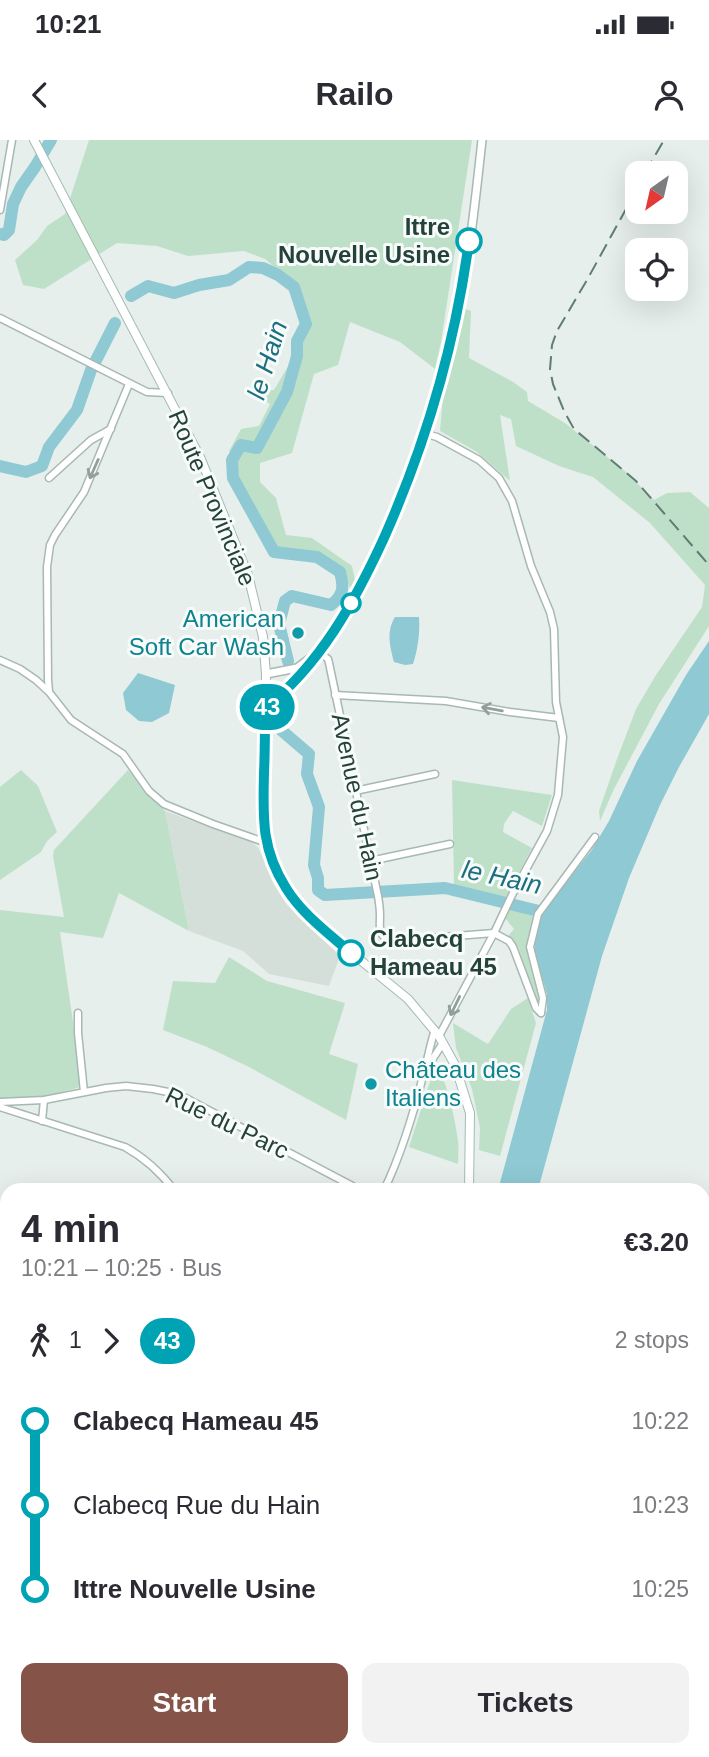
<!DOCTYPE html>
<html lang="en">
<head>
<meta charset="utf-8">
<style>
	:root { --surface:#fff; --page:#f2f2f3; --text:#2b2b33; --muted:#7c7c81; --accent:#855347 }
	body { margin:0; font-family:Arial,sans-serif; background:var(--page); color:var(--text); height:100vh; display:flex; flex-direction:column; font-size:26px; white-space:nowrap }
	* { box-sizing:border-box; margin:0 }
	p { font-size:23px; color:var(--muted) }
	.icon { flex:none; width:38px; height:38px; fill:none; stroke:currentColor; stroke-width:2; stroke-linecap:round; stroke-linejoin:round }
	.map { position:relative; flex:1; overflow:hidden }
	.sheet { position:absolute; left:0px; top:1043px; width:710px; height:574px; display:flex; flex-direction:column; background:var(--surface); border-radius:21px 21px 0 0; box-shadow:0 7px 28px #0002 }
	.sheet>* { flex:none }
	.badge { padding:0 14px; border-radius:23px; font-size:24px; line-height:46px }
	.needle { width:46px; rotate:214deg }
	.tools { position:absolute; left:625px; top:21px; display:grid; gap:14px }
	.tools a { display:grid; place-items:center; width:63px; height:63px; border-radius:14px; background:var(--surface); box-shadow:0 7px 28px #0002; font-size:35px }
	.map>.badge { position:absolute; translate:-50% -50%; box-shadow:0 0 0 4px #fff }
	.legs { display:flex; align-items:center; gap:10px; height:77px; padding:0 21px; font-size:23px }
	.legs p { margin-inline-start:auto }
	.head { display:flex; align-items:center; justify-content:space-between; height:119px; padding:0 21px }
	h1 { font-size:38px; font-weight:700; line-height:52px }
	.cta { display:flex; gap:14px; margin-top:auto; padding:14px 21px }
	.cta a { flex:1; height:80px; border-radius:14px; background:var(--accent); color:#fff; font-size:28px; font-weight:700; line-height:80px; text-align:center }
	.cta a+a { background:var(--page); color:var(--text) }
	ul { padding:0 21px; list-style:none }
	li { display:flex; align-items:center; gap:24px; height:84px; font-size:26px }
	li i { display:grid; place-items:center; width:10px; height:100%; margin:0 9px; background:currentColor }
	li i::after { content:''; width:18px; height:18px; margin:-9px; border:5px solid; border-radius:50%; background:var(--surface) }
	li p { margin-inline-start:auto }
	li:first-child i { background:linear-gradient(#0000 50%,currentColor 0) }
	li:last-child i { background:linear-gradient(currentColor 50%,#0000 0) }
	.status { display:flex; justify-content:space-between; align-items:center; height:49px; padding:0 35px; background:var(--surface); direction:ltr }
	.status svg { height:19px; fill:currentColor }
	header { display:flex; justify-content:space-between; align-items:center; height:91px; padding:0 21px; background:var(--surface); font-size:32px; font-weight:700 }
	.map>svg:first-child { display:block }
	.built { fill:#d4dfda }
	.green { fill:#bfe0c8 }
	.water { fill:#8ec9d4 }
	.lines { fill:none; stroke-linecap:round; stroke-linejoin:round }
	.stream { stroke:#8ec9d4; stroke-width:2 }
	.river { stroke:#8ec9d4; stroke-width:12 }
	.minor-casing { stroke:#a8b8b2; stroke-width:9 }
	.tertiary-casing { stroke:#a8b8b2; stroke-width:10 }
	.secondary-casing { stroke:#a4bbb3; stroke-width:10 }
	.minor { stroke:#fff; stroke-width:6 }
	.tertiary { stroke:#fff; stroke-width:7 }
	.secondary { stroke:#fff; stroke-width:8 }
	.rail { stroke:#5f7d75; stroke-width:2; stroke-dasharray:14 7; stroke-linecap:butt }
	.oneway { stroke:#92a09c }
	.line-1-casing { stroke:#fff; stroke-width:16 }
	.line-1 { stroke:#00a3b4; stroke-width:10 }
	.stop-1-dot { fill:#fff; stroke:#00a3b4; stroke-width:3.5 }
	.culture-dot { fill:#0f9aa8; stroke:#f7fbf9; stroke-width:2.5 }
	.labels { text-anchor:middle; stroke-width:6; stroke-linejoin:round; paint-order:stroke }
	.stop-label { font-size:24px; font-weight:bold; fill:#24423a; stroke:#f7fbf9; text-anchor:end }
	.street-label { font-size:24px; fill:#24423a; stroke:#f7fbf9 }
	.culture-label { font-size:24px; fill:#0d838f; stroke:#f7fbf9; text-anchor:end }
	.water-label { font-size:26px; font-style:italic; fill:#1c6f80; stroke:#f7fbf9 }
</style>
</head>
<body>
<div class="status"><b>10:21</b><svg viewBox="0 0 49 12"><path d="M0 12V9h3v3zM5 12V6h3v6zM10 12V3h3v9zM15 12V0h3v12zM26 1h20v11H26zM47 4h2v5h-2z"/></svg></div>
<header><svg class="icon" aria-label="back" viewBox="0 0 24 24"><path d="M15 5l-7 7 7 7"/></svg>Railo<svg class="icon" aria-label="person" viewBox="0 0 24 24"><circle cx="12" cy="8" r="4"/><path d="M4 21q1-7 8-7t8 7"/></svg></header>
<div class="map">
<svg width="709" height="1617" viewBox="0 0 709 1617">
	<rect width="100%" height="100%" fill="#e6efeb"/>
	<!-- built -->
	<g class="built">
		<polygon points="165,671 251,702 255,705 259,709 274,745 287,765 340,816 329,846 269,834 243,811 189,791"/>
		<polygon points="7,1144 7,1233 0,1230 0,1161"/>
	</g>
	<!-- green -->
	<g class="green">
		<polygon points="89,0 472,0 441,202 435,229 400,202 350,182 338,225 314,234 292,313 260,323 260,342 276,358 286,395 312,398 352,426 356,445 350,448 342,430 319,415 280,414 263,392 239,339 237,318 229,311 241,289 259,286 270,264 258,257 257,251 274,250 290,223 302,216 299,207 308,189 308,174 301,150 265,119 244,111 188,116 157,106 117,103 44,149 23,145 15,120 37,100 47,86 65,74"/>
		<polygon points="463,168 471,171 469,218 513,242 527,252 528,261 565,283 626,332 654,360 667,353 690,352 709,368 709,486 659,564 613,651 600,681 599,671 617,619 636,569 656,535 702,467 705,445 650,383 593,337 559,326 516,306 511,279 500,275 510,341 477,312 440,291 443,256"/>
		<polygon points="21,630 38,646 57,692 47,701 41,712 0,740 0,647"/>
		<path d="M128 630 165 671 189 791 119 753 103 798 60 792 73 882 80 947C55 954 26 963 0 958V770L64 777 53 716 54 710Z"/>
		<polygon points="452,640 552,655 542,686 513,671 504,684 503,692 532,708 506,757 454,746"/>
		<path d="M509 768 534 776C521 811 532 825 540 858L538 863 537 862 518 807 508 796 514 789 505 778Z"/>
		<polygon points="229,817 267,841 345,863 329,914 358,924 346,980 249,927 207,907 163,890 173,841 215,843"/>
		<polygon points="528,858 536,883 500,1016 479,1010 480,988 472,949 456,908 453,883 488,904 511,869"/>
		<path d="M435 926C447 936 456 984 458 1001 459 1008 458 1016 458 1024L409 1007Z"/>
		<polygon points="0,1301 7,1305 7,1432 0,1450"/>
	</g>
	<!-- water -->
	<g class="water">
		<path d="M395 477H419C420 493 418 508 413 524L405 525 394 522C390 506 386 492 395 477Z"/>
		<polygon points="709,501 709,574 679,627 660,665 629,738 602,816 538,1050 498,1050 547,870 547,854 535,814 535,797 542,772 591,711 609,681 637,621 686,535"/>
		<polygon points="138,533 175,545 169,573 152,582 139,581 126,570 123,553"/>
	</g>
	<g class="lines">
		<!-- stream -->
		<polyline class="stream" points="0,1417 7,1418"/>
		<!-- river -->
		<g class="river">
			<polyline points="0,94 4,95 9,90 13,64 21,47 35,27 51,0"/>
			<path d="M131 156 148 146 174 153 199 145 229 140 249 127 263 128 278 135 294 147 306 184 297 201V216L287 252 257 308 241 305 232 320 233 338 274 412 317 417 340 432C344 446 344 455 331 465L292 456 285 461 279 484 288 521"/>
			<polyline points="0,326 26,332 42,326 49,307 77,270 91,230 115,183"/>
			<polyline points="289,561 281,590 309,614 307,634 319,667 314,725 318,738 318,750 325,755 445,748 551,774"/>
		</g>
		<defs>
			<g id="minor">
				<polyline points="0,70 12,0"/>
				<polyline points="0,178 147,252 168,253"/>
				<polyline points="426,294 437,297 479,320 499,338 512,361 531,426 550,472 554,489 556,562 563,597 558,655 547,691 512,755 494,793 439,896"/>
				<polyline points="49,338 91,300 111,289"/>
				<path d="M319 512 328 519 329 523 378 756C379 762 380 769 380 775 380 788 377 796 392 801L494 793 509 801 513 807 536 868 541 873"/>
				<polyline points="0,520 20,529 36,540 49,552 71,580 123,614 149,651 164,664 213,684 267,703"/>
				<polyline points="49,551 48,540 47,427 50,405 55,395 84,352 129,244"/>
				<polyline points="335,555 446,561 510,572 559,578"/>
				<polyline points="355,651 435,634"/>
				<polyline points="370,721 450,704"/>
				<polyline points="78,873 78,893 84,952"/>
				<polyline points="541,873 543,858 530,807 538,774 595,697"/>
				<polyline points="426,929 443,903"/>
				<polyline points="0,962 44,960 106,948 126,946 153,949 178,954 360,1050"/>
				<path d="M0 967 125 1007C145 1018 160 1032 174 1050"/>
				<polyline points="42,981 44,960"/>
				<path d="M384 1050C402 1013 414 972 424 932 428 918 430 904 435 890"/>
				<polyline points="0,1094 7,1096"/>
				<polyline points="0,1235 7,1238"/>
				<polyline points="0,1550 7,1552"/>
				<polyline points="165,1610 166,1617"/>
				<polyline points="560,1610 563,1617"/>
			</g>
			<g id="tertiary">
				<polyline points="266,534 297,528 313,516"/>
				<path d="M265 568C319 525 355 462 383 400 413 333 437 266 453 194 468 131 475 65 482 0"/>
				<polyline points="86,1617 89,1610"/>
			</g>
			<g id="secondary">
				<polyline points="34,0 200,317 248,435 263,497 266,534 263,684 273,723 286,748 297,763 321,788 408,859 439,896 455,925 470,973 469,1050"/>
				<polyline points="704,1586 709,1587"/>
			</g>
		</defs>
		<!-- minor casing -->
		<use href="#minor" class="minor-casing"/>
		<!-- tertiary casing -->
		<use href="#tertiary" class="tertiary-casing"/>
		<!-- secondary casing -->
		<use href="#secondary" class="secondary-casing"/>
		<!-- minor -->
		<use href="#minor" class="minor"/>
		<!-- tertiary -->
		<use href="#tertiary" class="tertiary"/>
		<!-- secondary -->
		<use href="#secondary" class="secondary"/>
		<!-- rail -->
		<g class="rail">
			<polyline points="645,33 664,0"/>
			<polyline points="637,49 587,140 557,191 552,205 550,229 553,244 564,271 574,289 636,341 709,425"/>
		</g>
	</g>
	<!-- one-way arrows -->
	<defs><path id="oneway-shaft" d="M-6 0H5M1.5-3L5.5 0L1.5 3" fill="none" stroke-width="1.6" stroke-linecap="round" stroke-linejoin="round" transform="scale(1.75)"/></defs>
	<g class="oneway">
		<use href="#oneway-shaft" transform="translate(94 329) rotate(114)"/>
		<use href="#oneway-shaft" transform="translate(492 569) rotate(-170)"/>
		<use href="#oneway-shaft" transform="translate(455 866) rotate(116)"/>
	</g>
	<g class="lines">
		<defs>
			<path id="line-1" d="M351 813C328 793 302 774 286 748 261 709 263 677 264 633 265 611 265 589 265 568 320 525 355 461 384 398 427 301 455 206 469 101"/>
		</defs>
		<!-- line-1 casing -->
		<use href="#line-1" class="line-1-casing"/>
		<!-- line-1 -->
		<use href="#line-1" class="line-1"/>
	</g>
	<!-- markers -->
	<g class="stop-1-dot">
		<circle cx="469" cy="101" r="12"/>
		<circle cx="351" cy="463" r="9"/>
		<circle cx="351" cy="813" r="12"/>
	</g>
	<g class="culture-dot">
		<circle cx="298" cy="493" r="7"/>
		<circle cx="371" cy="944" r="7"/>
	</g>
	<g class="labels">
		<!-- stop labels -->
		<g class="stop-label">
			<text x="450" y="95">Ittre<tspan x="450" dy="28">Nouvelle Usine</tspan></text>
			<text x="370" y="807" text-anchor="start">Clabecq<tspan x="370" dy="28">Hameau 45</tspan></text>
		</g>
		<!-- street labels -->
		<g class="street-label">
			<text transform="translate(212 358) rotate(67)" y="8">Route Provinciale</text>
			<text transform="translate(357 657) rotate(78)" y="8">Avenue du Hain</text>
			<text transform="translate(227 983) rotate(26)" y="8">Rue du Parc</text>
		</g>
		<!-- culture labels -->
		<g class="culture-label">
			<text x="284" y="487">American<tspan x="284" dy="28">Soft Car Wash</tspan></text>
			<text x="385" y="938" text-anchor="start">Château des<tspan x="385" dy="28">Italiens</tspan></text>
		</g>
		<!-- water labels -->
		<g class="water-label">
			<text transform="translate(267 220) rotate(-73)" y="9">le Hain</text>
			<text transform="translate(502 737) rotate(12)" y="9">le Hain</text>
		</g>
	</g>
</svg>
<div class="tools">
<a><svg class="needle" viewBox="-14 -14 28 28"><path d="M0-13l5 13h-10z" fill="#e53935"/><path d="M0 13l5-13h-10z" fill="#7c7c81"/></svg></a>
<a><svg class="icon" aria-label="locate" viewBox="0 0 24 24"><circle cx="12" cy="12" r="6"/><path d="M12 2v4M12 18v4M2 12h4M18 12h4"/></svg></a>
</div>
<b class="badge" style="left:267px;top:567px;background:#00a3b4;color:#fff">43</b>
<section class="sheet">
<div class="head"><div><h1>4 min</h1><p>10:21 – 10:25 · Bus</p></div><b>€3.20</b></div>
<div class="legs"><svg class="icon" aria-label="walk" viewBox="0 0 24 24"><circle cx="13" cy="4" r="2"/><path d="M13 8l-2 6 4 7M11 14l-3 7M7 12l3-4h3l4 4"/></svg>1<svg class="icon" aria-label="forward" viewBox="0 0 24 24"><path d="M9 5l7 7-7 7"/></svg><b class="badge" style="background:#00a3b4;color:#fff">43</b><p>2 stops</p></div>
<ul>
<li><i style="color:#00a3b4"></i><b>Clabecq Hameau 45</b><p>10:22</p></li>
<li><i style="color:#00a3b4"></i><span>Clabecq Rue du Hain</span><p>10:23</p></li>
<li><i style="color:#00a3b4"></i><b>Ittre Nouvelle Usine</b><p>10:25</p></li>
</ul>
<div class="cta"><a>Start</a><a>Tickets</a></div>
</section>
</div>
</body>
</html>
